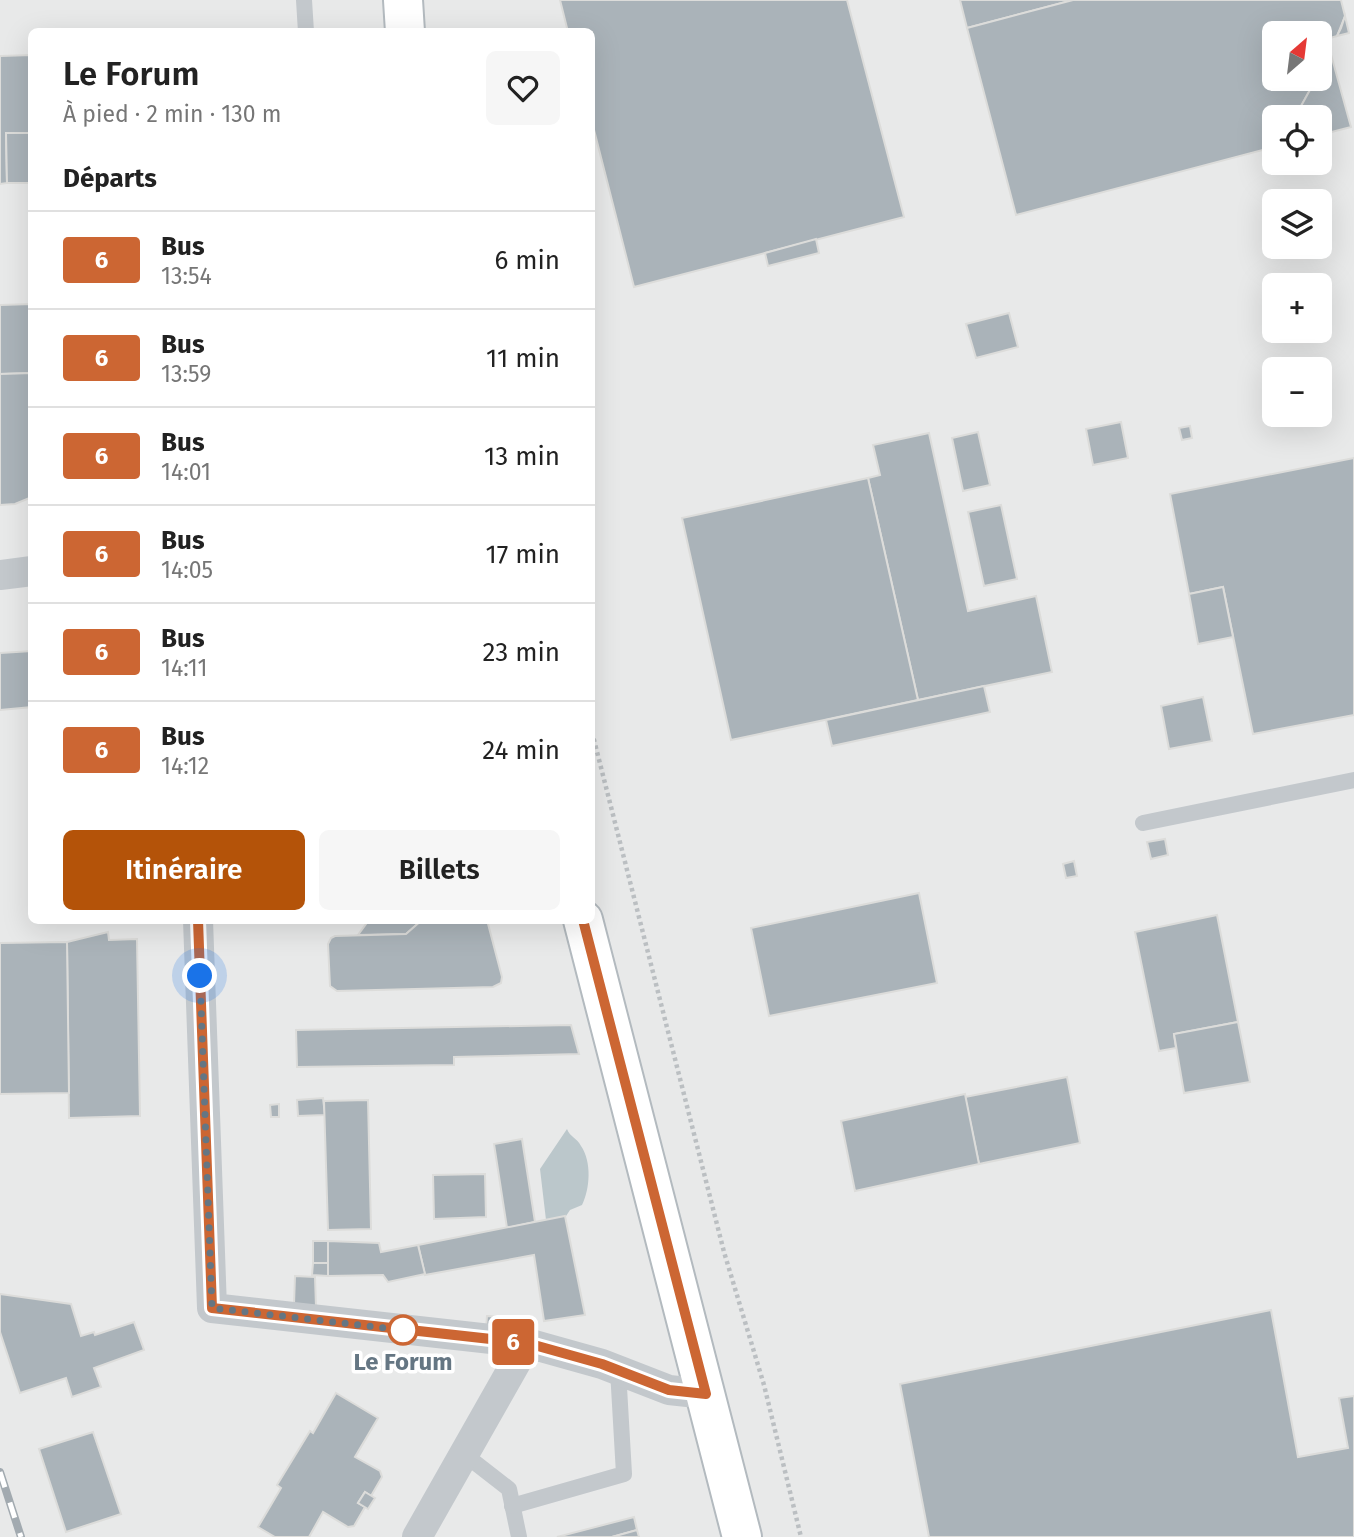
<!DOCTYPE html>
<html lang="fr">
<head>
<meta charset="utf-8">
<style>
	:root { --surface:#fff; --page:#f6f6f6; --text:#222; --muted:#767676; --line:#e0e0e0; --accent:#b45309 }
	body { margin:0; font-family:"Fira Sans",sans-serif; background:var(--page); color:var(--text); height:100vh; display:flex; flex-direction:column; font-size:26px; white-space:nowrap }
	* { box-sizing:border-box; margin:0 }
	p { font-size:23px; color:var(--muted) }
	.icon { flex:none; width:38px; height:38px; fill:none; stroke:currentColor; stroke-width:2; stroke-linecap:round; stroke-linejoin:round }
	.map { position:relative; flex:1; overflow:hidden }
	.details { position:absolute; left:28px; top:28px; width:567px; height:896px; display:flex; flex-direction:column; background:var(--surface); border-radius:10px; box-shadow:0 7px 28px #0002 }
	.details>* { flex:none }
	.badge { padding:0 14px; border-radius:5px; font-size:24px; line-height:46px }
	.needle { width:46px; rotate:28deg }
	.buttons { position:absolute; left:1262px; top:21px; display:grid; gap:14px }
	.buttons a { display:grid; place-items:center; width:70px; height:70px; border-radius:10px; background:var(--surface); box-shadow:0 7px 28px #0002; font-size:35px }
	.you { position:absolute; width:35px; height:35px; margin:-18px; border:5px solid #fff; border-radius:50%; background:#1a73e8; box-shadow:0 0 0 10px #1a73e833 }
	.map>.badge { position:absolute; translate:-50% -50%; box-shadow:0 0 0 4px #fff }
	h2 { padding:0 35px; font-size:26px; line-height:63px }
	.round { display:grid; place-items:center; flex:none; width:74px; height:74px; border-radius:10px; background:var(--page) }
	.summary { display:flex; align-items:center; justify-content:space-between; height:119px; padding:0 35px }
	h1 { font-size:33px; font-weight:600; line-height:52px }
	.action { display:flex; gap:14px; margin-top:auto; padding:14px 35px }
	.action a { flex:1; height:80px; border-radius:10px; background:var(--accent); color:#fff; font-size:28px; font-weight:600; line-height:80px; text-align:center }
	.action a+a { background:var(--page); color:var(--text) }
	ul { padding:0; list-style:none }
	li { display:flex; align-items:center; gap:21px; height:98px; padding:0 35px; border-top:2px solid var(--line) }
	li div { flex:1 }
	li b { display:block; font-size:26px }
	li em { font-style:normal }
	li .badge { min-width:77px; font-weight:700; text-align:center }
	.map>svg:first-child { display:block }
	.built { fill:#e8e9e9; fill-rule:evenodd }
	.water { fill:#bbc7cb }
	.building { fill:#aab3b9; stroke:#dcdcda; stroke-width:2 }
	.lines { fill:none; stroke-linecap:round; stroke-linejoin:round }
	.secondary-casing { stroke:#b3babf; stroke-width:42 }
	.path { stroke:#bbbfc2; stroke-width:4.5; stroke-dasharray:3.5 3.5; stroke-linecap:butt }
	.lane { stroke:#c3c8cc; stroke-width:16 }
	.street { stroke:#c3c8cc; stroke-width:30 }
	.secondary { stroke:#fff; stroke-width:38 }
	.rail-casing { stroke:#a2aab0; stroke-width:8 }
	.rail { stroke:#fff; stroke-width:5; stroke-dasharray:16; stroke-linecap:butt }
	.line-casing { stroke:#fff; stroke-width:16 }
	.line { stroke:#c63; stroke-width:10 }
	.walk { stroke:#657683; stroke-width:7; stroke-dasharray:0 12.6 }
	.stop-dot { fill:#fff; stroke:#c63; stroke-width:3.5 }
	.labels { text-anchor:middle; stroke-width:7; stroke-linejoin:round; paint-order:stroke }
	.stop-label { font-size:24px; font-weight:bold; fill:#657683; stroke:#fff }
</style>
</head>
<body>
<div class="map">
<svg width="1354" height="1537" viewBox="0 0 1354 1537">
	<rect width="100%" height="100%" fill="#fafaf8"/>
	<!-- built -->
	<path class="built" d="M0 0H1354V1537H0ZM32 32H592V920H32ZM1274 33H1320V79H1274ZM1274 117H1320V163H1274ZM1274 201H1320V247H1274ZM1274 285H1320V331H1274ZM1274 369H1320V415H1274Z"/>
	<!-- water -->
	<path class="water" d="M567 1129C570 1137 577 1138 581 1146 592 1162 590 1189 582 1205L570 1210 566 1216 546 1220 540 1169Z"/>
	<!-- building -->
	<g class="building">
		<polygon points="560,0 847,0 904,217 634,287 592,122 592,32 568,32"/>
		<polygon points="960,0 1073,0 967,28"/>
		<polygon points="1073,0 1341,0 1345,16 1337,36 1327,39 1330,51 1320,73 1320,33 1274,33 1274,79 1316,79 1295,117 1274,117 1274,147 1016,215 967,28"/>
		<polygon points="1345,16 1349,33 1337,36 1341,28"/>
		<polygon points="1330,51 1351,127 1320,135 1320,117 1295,117 1316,79 1320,79 1320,73"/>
		<polygon points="32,55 32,133 6,133 7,183 0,184 0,56"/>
		<polygon points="6,133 32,133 32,183 7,183"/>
		<polygon points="816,239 819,253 768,266 765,253"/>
		<polygon points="32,304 32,373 0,374 0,305"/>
		<polygon points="1009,313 1018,347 976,358 966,324"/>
		<polygon points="32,373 32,497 15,504 0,505 0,374"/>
		<polygon points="1121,422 1128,458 1093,465 1086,429"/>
		<polygon points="1190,426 1192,438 1182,440 1179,428"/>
		<polygon points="978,432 990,485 963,491 952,438"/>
		<polygon points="929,433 968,611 1036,596 1052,672 918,700 868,478 880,475 873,445"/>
		<polygon points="1354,458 1354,715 1253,734 1223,587 1189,594 1170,494"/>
		<polygon points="868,478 918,700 731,740 682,518"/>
		<polygon points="1001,505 1017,579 984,586 968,512"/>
		<polygon points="1223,587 1233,637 1198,644 1189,594"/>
		<polygon points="32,651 32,707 0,710 0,653"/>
		<polygon points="984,686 990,712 832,746 826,720"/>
		<polygon points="1203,697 1212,741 1169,749 1161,706"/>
		<polygon points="1165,839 1168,855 1151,859 1147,842"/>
		<polygon points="1074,861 1077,876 1066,878 1063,864"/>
		<polygon points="919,893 937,983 769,1016 751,928"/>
		<polygon points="1217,915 1238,1022 1174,1034 1176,1048 1159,1051 1135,932"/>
		<polygon points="369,920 422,920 406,934 358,935"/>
		<polygon points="422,920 487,920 502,977 501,983 493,987 337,991 330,986 328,944 331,938 335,936 406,934"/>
		<polygon points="108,932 109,940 137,939 140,1116 69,1118 67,942"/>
		<polygon points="67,942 69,1093 0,1094 0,943"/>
		<polygon points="1238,1022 1250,1082 1184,1093 1174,1034"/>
		<polygon points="571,1025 579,1054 454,1057 454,1065 297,1067 296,1030"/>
		<polygon points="1067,1077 1080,1143 979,1164 965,1097"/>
		<polygon points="965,1094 979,1164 855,1191 841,1121"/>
		<polygon points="323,1098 325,1115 298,1116 297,1100"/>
		<polygon points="368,1100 371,1229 328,1230 324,1101"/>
		<polygon points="279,1104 279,1117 271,1117 270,1105"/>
		<polygon points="522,1139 535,1222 507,1228 494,1144"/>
		<polygon points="485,1174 486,1217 434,1219 433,1175"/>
		<polygon points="565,1216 585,1315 544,1321 534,1255 425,1275 418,1245"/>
		<rect x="313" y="1241" width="15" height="22"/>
		<polygon points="328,1241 379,1243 381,1252 418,1245 425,1274 388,1282 383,1275 328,1276"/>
		<polygon points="313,1263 328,1263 328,1276 312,1275"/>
		<polygon points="295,1276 315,1277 316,1307 294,1304"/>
		<polygon points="0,1294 71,1304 81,1336 94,1332 95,1335 134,1322 144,1350 94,1368 101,1387 72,1397 66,1378 20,1393 0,1332"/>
		<polygon points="1271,1310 1298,1457 1348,1448 1339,1398 1354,1396 1354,1537 929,1537 900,1384"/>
		<polygon points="487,1316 502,1317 503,1329 486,1329"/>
		<polygon points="336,1393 378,1418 355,1457 380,1471 382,1477 371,1496 365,1492 358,1503 365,1507 354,1526 348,1527 323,1512 309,1537 275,1537 258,1527 281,1488 277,1485 310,1431 313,1433"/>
		<polygon points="93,1432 121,1514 66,1532 39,1449"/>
		<polygon points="365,1492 375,1498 368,1509 358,1503"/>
		<polygon points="634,1517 637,1530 612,1537 557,1537"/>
		<polygon points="637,1530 639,1537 612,1537"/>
	</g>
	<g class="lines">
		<defs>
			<g id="secondary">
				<polyline points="403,0 405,32"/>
				<polyline points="583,920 742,1537"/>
			</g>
		</defs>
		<!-- secondary casing -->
		<use href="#secondary" class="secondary-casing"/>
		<!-- path -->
		<polyline class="path" points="592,732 724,1252 764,1385 801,1537"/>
		<!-- lane -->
		<g class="lane">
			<polyline points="304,0 306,32"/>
			<polyline points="1143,823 1354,780"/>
			<polyline points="464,1454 509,1489 519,1537"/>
			<polyline points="512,1506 624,1474 618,1370"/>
		</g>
		<!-- street -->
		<g class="street">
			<polyline points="0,575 32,571"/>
			<polyline points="198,920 212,1308 527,1343 602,1364 669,1390 706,1394"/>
			<polyline points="417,1537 527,1343"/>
		</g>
		<!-- secondary -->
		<use href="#secondary" class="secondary"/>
		<defs>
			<polyline id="rail" points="0,1472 21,1537"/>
		</defs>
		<!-- rail casing -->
		<use href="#rail" class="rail-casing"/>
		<!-- rail -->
		<use href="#rail" class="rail"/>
	</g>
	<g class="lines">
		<defs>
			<polyline id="line" points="198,920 212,1308 527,1343 602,1364 669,1390 706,1394 583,920"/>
		</defs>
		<!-- line casing -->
		<use href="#line" class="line-casing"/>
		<!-- line -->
		<use href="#line" class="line"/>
		<!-- walk -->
		<polyline class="walk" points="200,976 212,1308 403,1330"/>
	</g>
	<!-- markers -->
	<circle class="stop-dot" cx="403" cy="1330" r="14"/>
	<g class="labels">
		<!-- stop labels -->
		<g class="stop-label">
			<text x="403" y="1370">Le Forum</text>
		</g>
	</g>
</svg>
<div class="buttons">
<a><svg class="needle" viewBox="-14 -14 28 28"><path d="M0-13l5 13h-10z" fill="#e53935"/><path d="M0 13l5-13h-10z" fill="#767676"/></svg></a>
<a><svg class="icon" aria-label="locate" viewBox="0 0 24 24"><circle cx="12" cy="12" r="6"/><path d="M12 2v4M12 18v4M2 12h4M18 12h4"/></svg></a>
<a><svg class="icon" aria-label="layers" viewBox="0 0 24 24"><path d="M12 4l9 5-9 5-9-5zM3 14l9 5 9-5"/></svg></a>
<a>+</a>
<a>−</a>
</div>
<div class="you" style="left:200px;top:976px"></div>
<b class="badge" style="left:513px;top:1342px;background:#c63;color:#fff">6</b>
<section class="details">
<div class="summary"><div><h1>Le Forum</h1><p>À pied · 2 min · 130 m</p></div><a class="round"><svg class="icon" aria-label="heart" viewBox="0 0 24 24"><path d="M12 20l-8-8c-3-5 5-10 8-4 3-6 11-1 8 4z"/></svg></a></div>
<h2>Départs</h2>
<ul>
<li><span class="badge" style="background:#c63;color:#fff">6</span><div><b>Bus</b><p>13:54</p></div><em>6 min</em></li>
<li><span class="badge" style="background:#c63;color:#fff">6</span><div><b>Bus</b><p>13:59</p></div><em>11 min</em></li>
<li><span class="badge" style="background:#c63;color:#fff">6</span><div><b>Bus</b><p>14:01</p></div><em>13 min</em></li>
<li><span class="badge" style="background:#c63;color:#fff">6</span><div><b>Bus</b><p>14:05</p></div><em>17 min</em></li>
<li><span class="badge" style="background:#c63;color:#fff">6</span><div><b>Bus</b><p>14:11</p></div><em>23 min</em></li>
<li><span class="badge" style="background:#c63;color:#fff">6</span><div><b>Bus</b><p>14:12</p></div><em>24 min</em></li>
</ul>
<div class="action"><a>Itinéraire</a><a>Billets</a></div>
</section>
</div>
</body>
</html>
